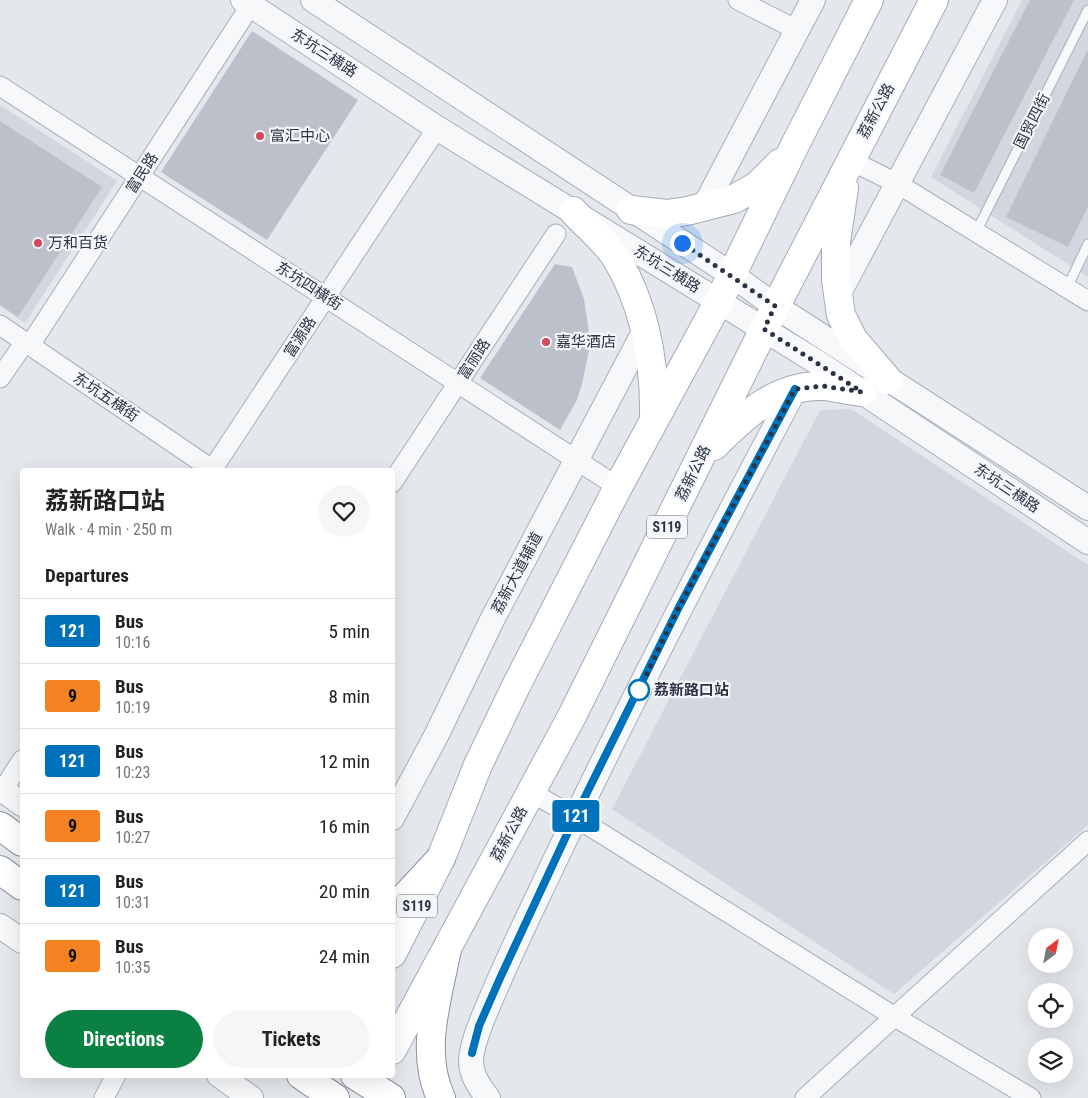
<!DOCTYPE html>
<html lang="en">
<head>
<meta charset="utf-8">
<style>
	:root { --surface:#fff; --page:#f6f6f6; --text:#222; --muted:#767676; --line:#e0e0e0; --accent:#0b8043 }
	body { margin:0; font-family:"Roboto Condensed","Noto Sans SC",sans-serif; background:var(--page); color:var(--text); height:100vh; display:flex; flex-direction:column; font-size:19px; white-space:nowrap }
	* { box-sizing:border-box; margin:0 }
	p { font-size:16px; color:var(--muted) }
	.icon { flex:none; width:28px; height:28px; fill:none; stroke:currentColor; stroke-width:2; stroke-linecap:round; stroke-linejoin:round }
	.map { position:relative; flex:1; overflow:hidden }
	.drawer { position:absolute; left:20px; top:468px; width:375px; height:610px; display:flex; flex-direction:column; background:var(--surface); border-radius:5px; box-shadow:0 5px 20px #0002 }
	.drawer>* { flex:none }
	.badge { padding:0 10px; border-radius:4px; font-size:18px; line-height:32px }
	.needle { width:32px; rotate:32deg }
	.fabs { position:absolute; left:1028px; top:928px; display:grid; gap:10px }
	.fabs a { display:grid; place-items:center; width:45px; height:45px; border-radius:50%; background:var(--surface); box-shadow:0 5px 20px #0002; font-size:25px }
	.you { position:absolute; width:25px; height:25px; margin:-12px; border:4px solid #fff; border-radius:50%; background:#1a73e8; box-shadow:0 0 0 8px #1a73e833 }
	.map>.badge { position:absolute; translate:-50% -50%; box-shadow:0 0 0 2px #fff }
	h2 { padding:0 25px; font-size:19px; line-height:45px }
	.round { display:grid; place-items:center; flex:none; width:52px; height:52px; border-radius:26px; background:var(--page) }
	.summary { display:flex; align-items:center; justify-content:space-between; height:85px; padding:0 25px }
	h1 { font-size:24px; font-weight:700; line-height:38px }
	.button { display:flex; gap:10px; margin-top:auto; padding:10px 25px }
	.button a { flex:1; height:58px; border-radius:30px; background:var(--accent); color:#fff; font-size:20px; font-weight:700; line-height:58px; text-align:center }
	.button a+a { background:var(--page); color:var(--text) }
	ul { padding:0; list-style:none }
	li { display:flex; align-items:center; gap:15px; height:65px; padding:0 25px; border-top:1px solid var(--line) }
	li div { flex:1 }
	li b { display:block; font-size:19px }
	li em { font-style:normal }
	li .badge { min-width:55px; font-weight:700; text-align:center }
	.map>svg:first-child { display:block }
	.built { fill:#d2d6de }
	.building { fill:#bbc0ca }
	.lines { fill:none; stroke-linecap:round; stroke-linejoin:round }
	.service-casing { stroke:#a9aeb7; stroke-width:11 }
	.minor-casing { stroke:#a9aeb7; stroke-width:21 }
	.tertiary-casing { stroke:#a9aeb7; stroke-width:26 }
	.primary-casing { stroke:#a3abb8; stroke-width:30 }
	.trunk-casing { stroke:#8b94a3; stroke-width:30 }
	.service { stroke:#f7f8fa; stroke-width:9 }
	.minor { stroke:#f7f8fa; stroke-width:19 }
	.tertiary { stroke:#f7f8fa; stroke-width:24 }
	.primary { stroke:#fff; stroke-width:28 }
	.trunk { stroke:#fff; stroke-width:28 }
	.line-casing { stroke:#fff; stroke-width:11 }
	.line { stroke:#0072bc; stroke-width:8 }
	.walk { stroke:#2b3445; stroke-width:5; stroke-dasharray:0 9 }
	.poi-dot { fill:#d1495b; stroke:#f4f6f9; stroke-width:2 }
	.stop-dot { fill:#fff; stroke:#0072bc; stroke-width:2.5 }
	.labels { text-anchor:middle; stroke-width:4.5; stroke-linejoin:round; paint-order:stroke }
	.shield { fill:#f4f6f9; stroke:#676e7b; stroke-width:1 }
	.shield-label { font-size:14px; font-weight:bold; fill:#2b3445 }
	.street-label { font-size:15px; fill:#2b3445; stroke:#f4f6f9 }
	.poi-label { font-size:15px; fill:#2b3445; stroke:#f4f6f9; text-anchor:start }
	.stop-label { font-size:15px; font-weight:bold; fill:#2b3445; stroke:#f4f6f9; text-anchor:start }
</style>
</head>
<body>
<div class="map">
<svg width="1088" height="1098" viewBox="0 0 1088 1098">
	<rect width="100%" height="100%" fill="#e4e7ec"/>
	<!-- built -->
	<g class="built">
		<polygon points="1022,0 1088,0 1088,277 931,177"/>
		<polygon points="0,105 117,181 25,323 0,306"/>
		<polygon points="851,409 1088,565 1088,825 894,994 612,809 820,410"/>
	</g>
	<!-- building -->
	<g class="building">
		<polygon points="1030,0 1074,0 974,193 940,175"/>
		<polygon points="252,31 358,100 267,240 161,172"/>
		<polygon points="1088,49 1088,207 1068,247 1006,217"/>
		<polygon points="0,121 102,187 18,317 0,305"/>
		<polygon points="555,264 572,267 584,299 589,333 589,350 582,384 577,400 560,430 480,378"/>
	</g>
	<g class="lines">
		<defs>
			<g id="service">
				<polyline points="976,232 1088,10"/>
				<polyline points="1067,288 1088,244"/>
			</g>
			<g id="minor">
				<polyline points="738,0 797,30"/>
				<polyline points="0,86 618,487"/>
				<polyline points="850,160 898,184 1088,301"/>
				<polyline points="0,325 213,470"/>
				<polyline points="30,345 254,0"/>
				<polyline points="0,378 25,342"/>
				<polyline points="212,470 437,128"/>
				<polyline points="392,483 556,234"/>
				<polyline points="3,790 22,760"/>
				<polyline points="532,793 575,817 895,1017 1031,1098"/>
				<polyline points="104,1098 116,1075"/>
				<polyline points="805,1098 1088,841"/>
			</g>
			<g id="tertiary">
				<polyline points="243,0 437,128 820,364 1088,542"/>
				<polyline points="313,0 732,275 775,306 1088,508"/>
				<polyline points="704,207 813,0"/>
				<polyline points="838,295 995,0"/>
				<polyline points="0,788 22,804"/>
				<polyline points="392,818 436,736 492,620 645,330"/>
				<polyline points="0,926 22,941"/>
				<polyline points="219,1075 251,1098"/>
				<path d="M488 1098C477 1084 468 1070 472 1052 476 1031 486 1011 494 992 511 952 530 913 549 873 626 710 710 549 795 389"/>
			</g>
			<g id="primary">
				<polyline points="844,188 836,242 836,280 841,315 853,339 888,380"/>
				<polyline points="631,210 667,214 687,211 734,199 757,186 780,163"/>
				<path d="M573 211C586 225 605 241 615 256 645 305 655 362 654 418"/>
				<path d="M714 446C745 415 777 384 824 386 836 387 850 391 862 392"/>
				<polyline points="392,954 441,858 478,765 516,686 618,487 719,301 796,143 869,0"/>
				<polyline points="392,1050 572,716 764,329 934,0"/>
			</g>
			<g id="trunk">
				<polyline points="0,826 22,842"/>
				<polyline points="0,870 22,886"/>
				<polyline points="392,911 441,858"/>
				<polyline points="301,1075 335,1098"/>
				<polyline points="355,1075 391,1098"/>
				<path d="M441 1098C419 1051 438 997 447 949"/>
			</g>
		</defs>
		<!-- service casing -->
		<use href="#service" class="service-casing"/>
		<!-- minor casing -->
		<use href="#minor" class="minor-casing"/>
		<!-- tertiary casing -->
		<use href="#tertiary" class="tertiary-casing"/>
		<!-- primary casing -->
		<use href="#primary" class="primary-casing"/>
		<!-- trunk casing -->
		<use href="#trunk" class="trunk-casing"/>
		<!-- service -->
		<use href="#service" class="service"/>
		<!-- minor -->
		<use href="#minor" class="minor"/>
		<!-- tertiary -->
		<use href="#tertiary" class="tertiary"/>
		<!-- primary -->
		<use href="#primary" class="primary"/>
		<!-- trunk -->
		<use href="#trunk" class="trunk"/>
	</g>
	<g class="lines">
		<defs>
			<polyline id="line" points="472,1053 479,1026 501,976 575,817 679,607 795,389"/>
		</defs>
		<!-- line casing -->
		<use href="#line" class="line-casing"/>
		<!-- line -->
		<use href="#line" class="line"/>
		<!-- walk -->
		<polyline class="walk" points="639,690 679,607 795,389 823,386 862,392 764,329 775,306 682,243"/>
	</g>
	<!-- markers -->
	<g class="poi-dot">
		<circle cx="260" cy="136" r="5"/>
		<circle cx="38" cy="243" r="5"/>
		<circle cx="546" cy="342" r="5"/>
	</g>
	<circle class="stop-dot" cx="639" cy="690" r="10"/>
	<g class="labels">
		<!-- shield labels -->
		<g class="shield">
			<rect x="647" y="515.5" width="40" height="23" rx="4"/>
			<rect x="397" y="894.5" width="40" height="23" rx="4"/>
		</g>
		<g class="shield-label">
			<text x="667" y="532">S119</text>
			<text x="417" y="911">S119</text>
		</g>
		<!-- street labels -->
		<g class="street-label">
			<text transform="translate(324 53) rotate(33)" y="5">东坑三横路</text>
			<text transform="translate(876 111) rotate(-62)" y="5">荔新公路</text>
			<text transform="translate(1032 121) rotate(-63)" y="5">国贸四街</text>
			<text transform="translate(142 173) rotate(-57)" y="5">富民路</text>
			<text transform="translate(667 269) rotate(32)" y="5">东坑三横路</text>
			<text transform="translate(309 286) rotate(33)" y="5">东坑四横街</text>
			<text transform="translate(300 337) rotate(-57)" y="5">富源路</text>
			<text transform="translate(474 359) rotate(-57)" y="5">富丽路</text>
			<text transform="translate(106 397) rotate(34)" y="5">东坑五横街</text>
			<text transform="translate(693 473) rotate(-64)" y="5">荔新公路</text>
			<text transform="translate(1007 488) rotate(34)" y="5">东坑三横路</text>
			<text transform="translate(517 573) rotate(-62)" y="5">荔新大道辅道</text>
			<text transform="translate(509 834) rotate(-62)" y="5">荔新公路</text>
		</g>
		<!-- poi labels -->
		<g class="poi-label">
			<text x="270" y="141">富汇中心</text>
			<text x="48" y="248">万和百货</text>
			<text x="556" y="347">嘉华酒店</text>
		</g>
		<!-- stop labels -->
		<g class="stop-label">
			<text x="654" y="695">荔新路口站</text>
		</g>
	</g>
</svg>
<div class="fabs">
<a><svg class="needle" viewBox="-14 -14 28 28"><path d="M0-13l5 13h-10z" fill="#e53935"/><path d="M0 13l5-13h-10z" fill="#767676"/></svg></a>
<a><svg class="icon" aria-label="locate" viewBox="0 0 24 24"><circle cx="12" cy="12" r="6"/><path d="M12 2v4M12 18v4M2 12h4M18 12h4"/></svg></a>
<a><svg class="icon" aria-label="layers" viewBox="0 0 24 24"><path d="M12 4l9 5-9 5-9-5zM3 14l9 5 9-5"/></svg></a>
</div>
<div class="you" style="left:682px;top:243px"></div>
<b class="badge" style="left:576px;top:816px;background:#0072bc;color:#fff">121</b>
<section class="drawer">
<div class="summary"><div><h1>荔新路口站</h1><p>Walk · 4 min · 250 m</p></div><a class="round"><svg class="icon" aria-label="heart" viewBox="0 0 24 24"><path d="M12 20l-8-8c-3-5 5-10 8-4 3-6 11-1 8 4z"/></svg></a></div>
<h2>Departures</h2>
<ul>
<li><span class="badge" style="background:#0072bc;color:#fff">121</span><div><b>Bus</b><p>10:16</p></div><em>5 min</em></li>
<li><span class="badge" style="background:#f58220;color:#111">9</span><div><b>Bus</b><p>10:19</p></div><em>8 min</em></li>
<li><span class="badge" style="background:#0072bc;color:#fff">121</span><div><b>Bus</b><p>10:23</p></div><em>12 min</em></li>
<li><span class="badge" style="background:#f58220;color:#111">9</span><div><b>Bus</b><p>10:27</p></div><em>16 min</em></li>
<li><span class="badge" style="background:#0072bc;color:#fff">121</span><div><b>Bus</b><p>10:31</p></div><em>20 min</em></li>
<li><span class="badge" style="background:#f58220;color:#111">9</span><div><b>Bus</b><p>10:35</p></div><em>24 min</em></li>
</ul>
<div class="button"><a>Directions</a><a>Tickets</a></div>
</section>
</div>
</body>
</html>
